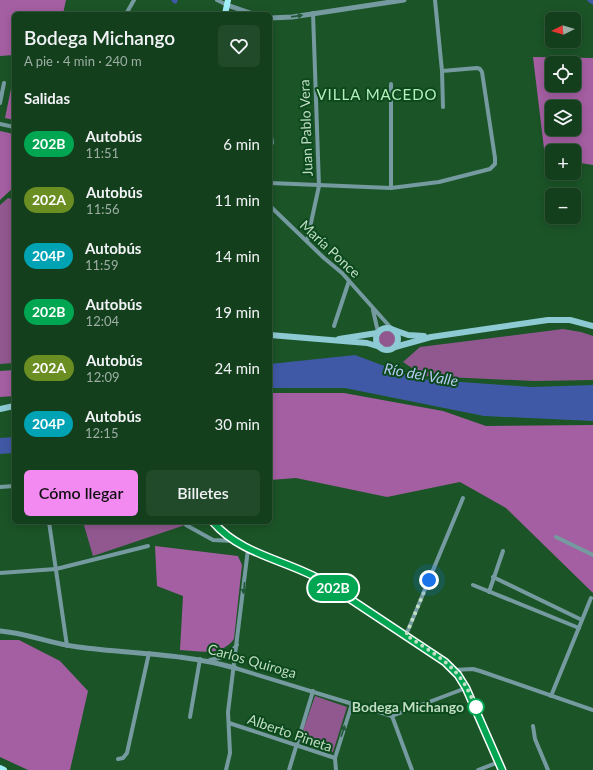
<!DOCTYPE html>
<html lang="es">
<head>
<meta charset="utf-8">
<style>
	:root { --surface:#143f1d; --page:#214a2a; --text:#f1f3f6; --muted:#9dafa4; --line:#33583b; --accent:#f38af1 }
	body { margin:0; font-family:Lato,sans-serif; background:var(--page); color:var(--text); height:100vh; display:flex; flex-direction:column; font-size:15px; white-space:nowrap }
	* { box-sizing:border-box; margin:0 }
	p { font-size:13px; color:var(--muted) }
	.icon { flex:none; width:22px; height:22px; fill:none; stroke:currentColor; stroke-width:2; stroke-linecap:round; stroke-linejoin:round }
	.map { position:relative; flex:1; overflow:hidden }
	.sheet { position:absolute; left:12px; top:12px; width:260px; height:512px; display:flex; flex-direction:column; background:var(--surface); border-radius:6px; box-shadow:0 2px 10px #0003,0 0 0 1px var(--line) }
	.sheet>* { flex:none }
	.badge { padding:0 8px; border-radius:13px; font-size:14px; line-height:26px }
	.needle { width:26px; rotate:265deg }
	.fabs { position:absolute; left:545px; top:12px; display:grid; gap:8px }
	.fabs a { display:grid; place-items:center; width:36px; height:36px; border-radius:6px; background:var(--surface); box-shadow:0 2px 10px #0003,0 0 0 1px var(--line); font-size:20px }
	.you { position:absolute; width:20px; height:20px; margin:-10px; border:3px solid #fff; border-radius:50%; background:#1a73e8; box-shadow:0 0 0 6px #1a73e833 }
	.map>.badge { position:absolute; translate:-50% -50%; box-shadow:0 0 0 2px #fff }
	h2 { padding:0 12px; font-size:15px; line-height:36px }
	.round { display:grid; place-items:center; flex:none; width:42px; height:42px; border-radius:6px; background:var(--page) }
	.overview { display:flex; align-items:center; justify-content:space-between; height:68px; padding:0 12px }
	h1 { font-size:19px; font-weight:600; line-height:30px }
	.action { display:flex; gap:8px; margin-top:auto; padding:8px 12px }
	.action a { flex:1; height:46px; border-radius:6px; background:var(--accent); color:#111; font-size:16px; font-weight:600; line-height:46px; text-align:center }
	.action a+a { background:var(--page); color:var(--text) }
	ul { padding:0; list-style:none }
	li { display:flex; align-items:center; gap:12px; height:56px; padding:0 12px }
	li div { flex:1 }
	li b { display:block; font-size:15px }
	li em { font-style:normal }
	li .badge { min-width:44px; font-weight:700; text-align:center }
	.map>svg:first-child { display:block }
	.green { fill:#915890 }
	.forest { fill:#a45fa2; fill-rule:evenodd }
	.water { fill:#4059a6 }
	.lines { fill:none; stroke-linecap:round; stroke-linejoin:round }
	.canal { stroke:#4059a6; stroke-width:5 }
	.minor { stroke:#759ba1; stroke-width:4 }
	.tertiary { stroke:#759ba1; stroke-width:5 }
	.secondary { stroke:#8dcad3; stroke-width:6 }
	.primary { stroke:#9eeefa; stroke-width:6 }
	.oneway { fill:#215937 }
	.line-casing { stroke:#fff; stroke-width:9 }
	.line { stroke:#00a651; stroke-width:6 }
	.walk { stroke:#c0ddc3; stroke-width:4; stroke-dasharray:0 7.2 }
	.stop-dot { fill:#fff; stroke:#00a651; stroke-width:2 }
	.labels { text-anchor:middle; stroke-width:4; stroke-linejoin:round; paint-order:stroke }
	.street-label { font-size:14px; fill:#c0ddc3; stroke:#0c491d }
	.stop-label { font-size:14px; font-weight:bold; fill:#c0ddc3; stroke:#0c491d; text-anchor:end }
	.neighbourhood-label { font-size:15px; letter-spacing:1px; fill:#b4f0bb; stroke:#0c491d }
	.water-label { font-size:15px; font-style:italic; fill:#b8c9f3; stroke:#0c491d }
</style>
</head>
<body>
<div class="map">
<svg width="593" height="770" viewBox="0 0 593 770">
	<rect width="100%" height="100%" fill="#1b5427"/>
	<!-- green -->
	<g class="green">
		<polygon points="8,198 14,200 14,363 0,364 0,205"/>
		<polygon points="563,329 581,332 593,336 593,380 534,381 424,376 403,362 420,347"/>
		<circle cx="387" cy="339" r="9"/>
		<polygon points="83,522 194,522 93,556"/>
		<polygon points="315,696 347,707 333,752 301,742 300,739"/>
	</g>
	<!-- forest -->
	<g class="forest">
		<polygon points="0,0 66,0 63,14 14,14 14,55 0,56"/>
		<path d="M533 57 593 58V165L574 162V151H552V158L545 157ZM552 63H574V85H552ZM552 107H574V129H552Z"/>
		<polygon points="14,74 14,120 5,118"/>
		<polygon points="0,131 14,134 14,187 0,200"/>
		<polygon points="14,370 14,396 0,397 0,371"/>
		<polygon points="270,393 344,393 443,411 486,426 593,425 593,593 506,508 460,482 387,497 296,478 270,480"/>
		<path d="M155 546 238 556 242 565 234 639C221 657 199 651 180 650L183 596 157 586Z"/>
		<polygon points="0,640 19,640 60,661 88,691 70,770 28,770 0,757"/>
	</g>
	<!-- water -->
	<g class="water">
		<polygon points="355,355 419,379 532,387 593,385 593,421 484,416 345,388 270,388 270,364"/>
		<polygon points="14,437 14,453 0,454 0,438"/>
	</g>
	<g class="lines">
		<!-- canal -->
		<g class="canal">
			<polyline points="174,0 175,1"/>
			<polyline points="590,0 593,2"/>
		</g>
		<!-- minor -->
		<g class="minor">
			<polyline points="217,0 227,5"/>
			<polyline points="435,0 442,71 443,107"/>
			<polyline points="126,14 134,0"/>
			<polyline points="0,103 4,83"/>
			<polyline points="0,124 14,127"/>
			<polyline points="270,130 272,143"/>
			<polyline points="270,183 391,188 439,182 490,169 495,164 495,158 482,72 480,69 477,68 442,71"/>
			<polyline points="391,188 391,84"/>
			<polyline points="270,206 324,258 342,273 391,328"/>
			<polyline points="307,241 319,186 313,13"/>
			<polyline points="373,310 378,332"/>
			<polyline points="334,326 349,281"/>
			<polyline points="0,487 14,486"/>
			<polyline points="49,522 67,646"/>
			<polyline points="186,525 213,540 234,541"/>
			<polyline points="556,537 593,555"/>
			<polyline points="0,573 56,569 148,546"/>
			<polyline points="493,577 582,620"/>
			<polyline points="473,585 579,628"/>
			<polyline points="489,592 503,551"/>
			<polyline points="406,635 463,498"/>
			<polyline points="210,660 227,656 237,645"/>
			<polyline points="235,668 392,716 466,688"/>
			<polyline points="454,670 473,669 480,671 593,710"/>
			<polyline points="551,696 591,598"/>
			<polyline points="392,716 412,770"/>
			<polyline points="190,717 200,659"/>
			<polyline points="229,723 335,758"/>
			<polyline points="533,726 535,739 548,770"/>
			<polyline points="118,759 123,758 127,753 149,653"/>
			<polyline points="226,770 230,753 228,712 248,549"/>
			<polyline points="289,770 313,691"/>
			<polyline points="336,770 335,758 352,704"/>
			<polyline points="478,770 499,762"/>
		</g>
		<!-- tertiary -->
		<g class="tertiary">
			<polyline points="227,5 253,14"/>
			<polyline points="270,18 292,17 404,0"/>
			<path d="M0 631C27 633 51 644 78 647 130 654 183 653 235 668"/>
		</g>
		<!-- secondary -->
		<g class="secondary">
			<circle cx="387" cy="339" r="11"/>
			<polyline points="394,330 408,335 424,336"/>
			<polyline points="270,335 367,343 380,347"/>
			<polyline points="339,339 377,333"/>
			<polyline points="395,347 431,337 548,320 570,320 593,326"/>
			<polyline points="0,409 14,406"/>
		</g>
		<!-- primary -->
		<g class="primary">
			<polyline points="225,14 228,0"/>
			<path d="M213 522C241 555 287 561 323 581L445 662 458 675 466 688 502 770"/>
			<polyline points="0,768 4,770"/>
		</g>
	</g>
	<!-- one-way arrows -->
	<defs><path id="oneway-solid" d="M-6-.8H1V-3.2L6.5 0L1 3.2V.8H-6Z"/></defs>
	<g class="oneway">
		<use href="#oneway-solid" transform="translate(297 16) rotate(-8)"/>
		<use href="#oneway-solid" transform="translate(244 588) rotate(96)"/>
		<use href="#oneway-solid" transform="translate(343 731) rotate(-72)"/>
	</g>
	<g class="lines">
		<defs>
			<path id="line" d="M213 522C241 555 287 560 323 581L445 662 458 675 466 688 502 770"/>
		</defs>
		<!-- line casing -->
		<use href="#line" class="line-casing"/>
		<!-- line -->
		<use href="#line" class="line"/>
		<!-- walk -->
		<path class="walk" d="M429 580 406 635C425 648 448 660 461 679 468 688 472 699 477 710L476 707"/>
	</g>
	<!-- markers -->
	<circle class="stop-dot" cx="476" cy="707" r="8"/>
	<g class="labels">
		<!-- street labels -->
		<g class="street-label">
			<text transform="translate(306 128) rotate(-92)" y="5">Juan Pablo Vera</text>
			<text transform="translate(330 249) rotate(43)" y="5">María Ponce</text>
			<text transform="translate(252 661) rotate(16)" y="5">Carlos Quiroga</text>
			<text transform="translate(290 733) rotate(19)" y="5">Alberto Pineta</text>
		</g>
		<!-- stop labels -->
		<g class="stop-label">
			<text x="464" y="712">Bodega Michango</text>
		</g>
		<!-- neighbourhood labels -->
		<g class="neighbourhood-label">
			<text x="377" y="100">VILLA MACEDO</text>
		</g>
		<!-- water labels -->
		<g class="water-label">
			<text transform="translate(421 375) rotate(10)" y="5">Río del Valle</text>
		</g>
	</g>
</svg>
<div class="fabs">
<a><svg class="needle" viewBox="-14 -14 28 28"><path d="M0-13l5 13h-10z" fill="#e53935"/><path d="M0 13l5-13h-10z" fill="#9dafa4"/></svg></a>
<a><svg class="icon" aria-label="locate" viewBox="0 0 24 24"><circle cx="12" cy="12" r="6"/><path d="M12 2v4M12 18v4M2 12h4M18 12h4"/></svg></a>
<a><svg class="icon" aria-label="layers" viewBox="0 0 24 24"><path d="M12 4l9 5-9 5-9-5zM3 14l9 5 9-5"/></svg></a>
<a>+</a>
<a>−</a>
</div>
<div class="you" style="left:429px;top:580px"></div>
<b class="badge" style="left:333px;top:588px;background:#00a651;color:#fff">202B</b>
<section class="sheet">
<div class="overview"><div><h1>Bodega Michango</h1><p>A pie · 4 min · 240 m</p></div><a class="round"><svg class="icon" aria-label="heart" viewBox="0 0 24 24"><path d="M12 20l-8-8c-3-5 5-10 8-4 3-6 11-1 8 4z"/></svg></a></div>
<h2>Salidas</h2>
<ul>
<li><span class="badge" style="background:#00a651;color:#fff">202B</span><div><b>Autobús</b><p>11:51</p></div><em>6 min</em></li>
<li><span class="badge" style="background:#6b8e23;color:#fff">202A</span><div><b>Autobús</b><p>11:56</p></div><em>11 min</em></li>
<li><span class="badge" style="background:#00a3b4;color:#fff">204P</span><div><b>Autobús</b><p>11:59</p></div><em>14 min</em></li>
<li><span class="badge" style="background:#00a651;color:#fff">202B</span><div><b>Autobús</b><p>12:04</p></div><em>19 min</em></li>
<li><span class="badge" style="background:#6b8e23;color:#fff">202A</span><div><b>Autobús</b><p>12:09</p></div><em>24 min</em></li>
<li><span class="badge" style="background:#00a3b4;color:#fff">204P</span><div><b>Autobús</b><p>12:15</p></div><em>30 min</em></li>
</ul>
<div class="action"><a>Cómo llegar</a><a>Billetes</a></div>
</section>
</div>
</body>
</html>
